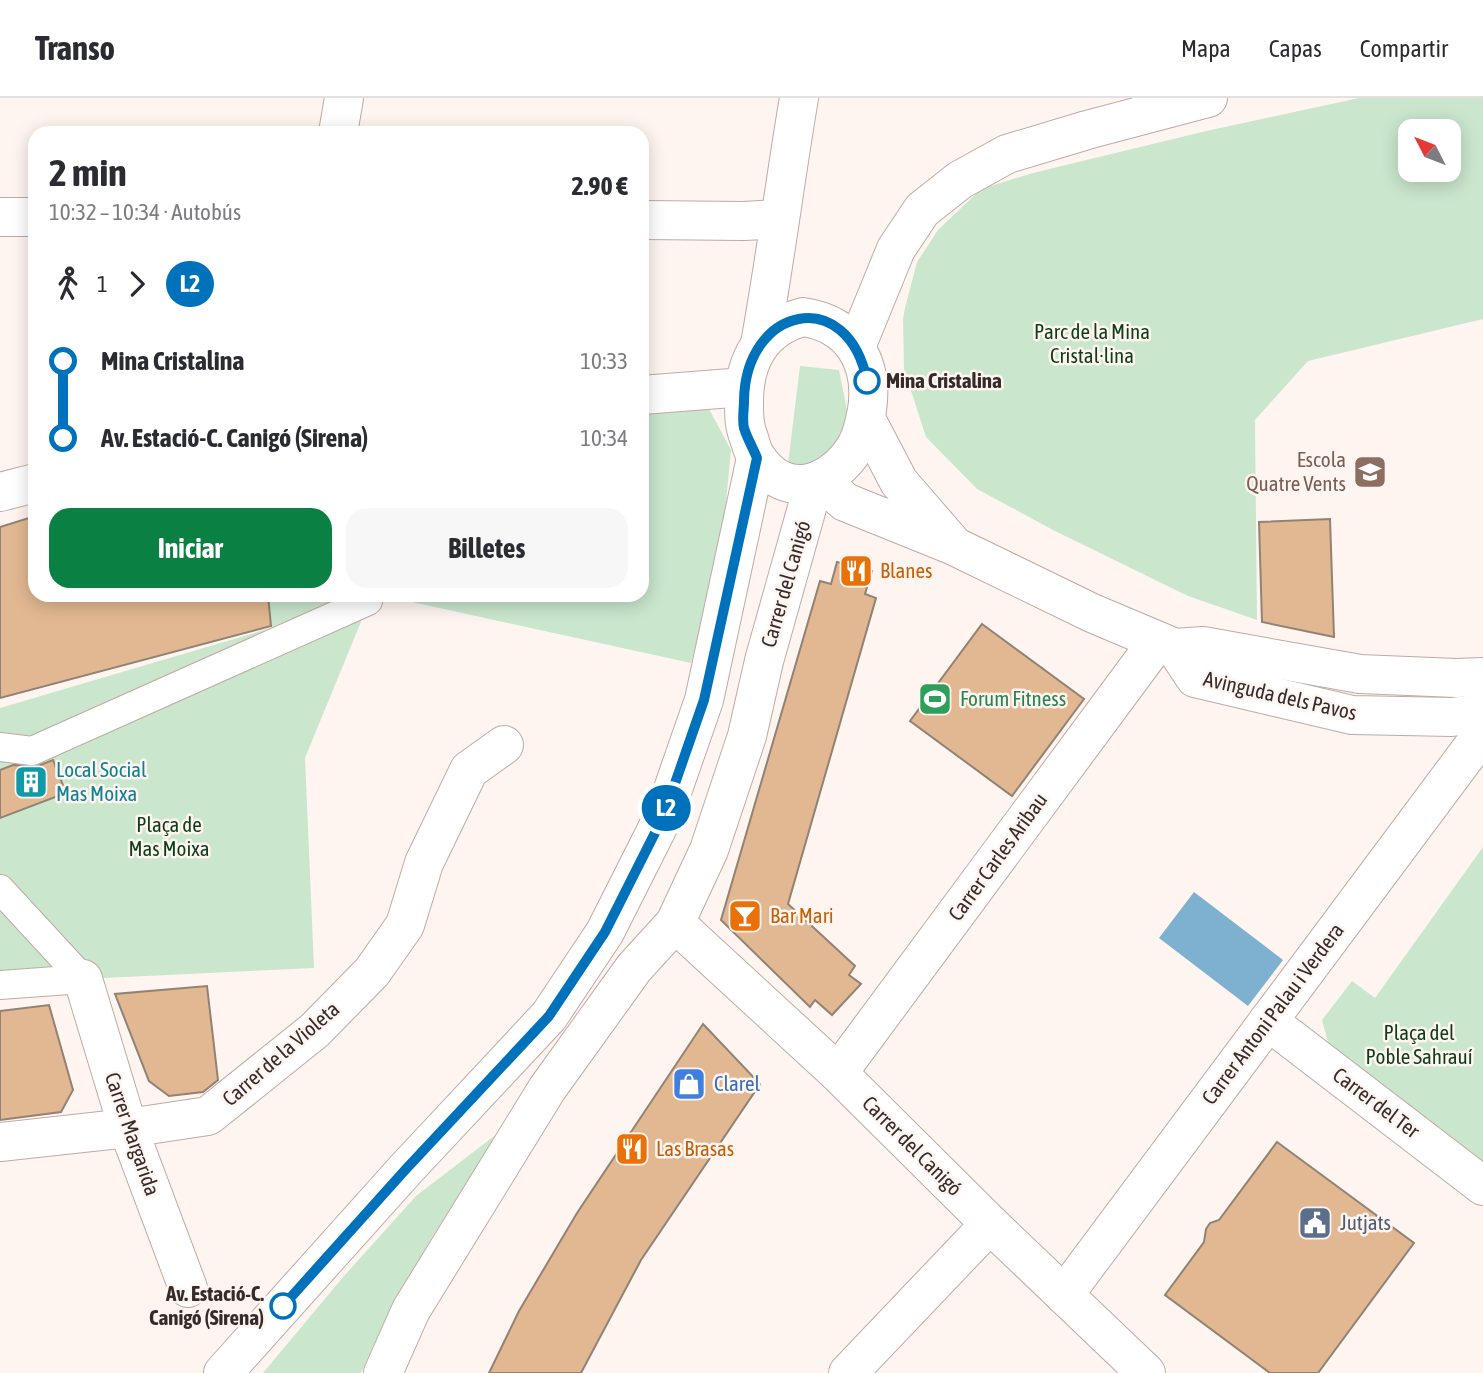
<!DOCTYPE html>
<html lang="es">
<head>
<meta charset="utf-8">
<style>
	:root { --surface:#fff; --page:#f7f7f7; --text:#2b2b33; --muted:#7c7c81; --line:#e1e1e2; --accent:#0b8043 }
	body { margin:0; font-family:"Asap Condensed",sans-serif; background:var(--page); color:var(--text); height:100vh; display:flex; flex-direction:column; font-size:26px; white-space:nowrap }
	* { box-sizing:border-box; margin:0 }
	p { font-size:23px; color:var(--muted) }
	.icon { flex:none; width:38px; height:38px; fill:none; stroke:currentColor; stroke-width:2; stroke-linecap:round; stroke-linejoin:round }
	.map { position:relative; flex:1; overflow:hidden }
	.details { position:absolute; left:28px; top:28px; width:621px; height:476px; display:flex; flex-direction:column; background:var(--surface); border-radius:21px; box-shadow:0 4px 18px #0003 }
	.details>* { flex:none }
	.badge { padding:0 14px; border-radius:23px; font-size:24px; line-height:46px }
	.needle { width:46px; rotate:312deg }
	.controls { position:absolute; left:1398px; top:21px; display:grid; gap:14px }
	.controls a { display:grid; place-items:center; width:63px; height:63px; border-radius:14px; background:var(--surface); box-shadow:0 4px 18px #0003; font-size:35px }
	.map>.badge { position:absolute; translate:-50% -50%; box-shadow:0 0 0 4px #fff }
	.legs { display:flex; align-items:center; gap:10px; height:77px; padding:0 21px; font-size:23px }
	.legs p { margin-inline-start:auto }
	.summary { display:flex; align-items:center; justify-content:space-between; height:119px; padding:0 21px }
	h1 { font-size:38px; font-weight:700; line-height:52px }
	.button { display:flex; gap:14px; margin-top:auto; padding:14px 21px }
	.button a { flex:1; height:80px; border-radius:21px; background:var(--accent); color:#fff; font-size:28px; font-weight:700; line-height:80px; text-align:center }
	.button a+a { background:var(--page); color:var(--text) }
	ul { padding:0 21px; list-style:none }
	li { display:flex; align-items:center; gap:24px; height:77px; font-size:26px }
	li i { display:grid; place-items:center; width:10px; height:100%; margin:0 9px; background:currentColor }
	li i::after { content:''; width:18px; height:18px; margin:-9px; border:5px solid; border-radius:50%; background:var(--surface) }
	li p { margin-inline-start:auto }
	li:first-child i { background:linear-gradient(#0000 50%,currentColor 0) }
	li:last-child i { background:linear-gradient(currentColor 50%,#0000 0) }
	header { display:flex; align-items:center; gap:42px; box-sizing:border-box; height:98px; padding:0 35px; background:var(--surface); border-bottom:2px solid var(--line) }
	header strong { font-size:33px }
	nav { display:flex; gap:38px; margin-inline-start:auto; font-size:24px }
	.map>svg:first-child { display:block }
	.green { fill:#cae6cd; fill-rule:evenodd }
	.water { fill:#7eb0cf }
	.building { fill:#e1b892; stroke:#918274; stroke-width:2 }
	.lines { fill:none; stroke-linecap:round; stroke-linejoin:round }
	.pedestrian-casing { stroke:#bfaaa2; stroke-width:30 }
	.minor-casing { stroke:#bfaaa2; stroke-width:40 }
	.tertiary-casing { stroke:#bfaaa2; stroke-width:40 }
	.pedestrian { stroke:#fff; stroke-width:28 }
	.minor { stroke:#fff; stroke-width:38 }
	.tertiary { stroke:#fff; stroke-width:38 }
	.line-1-casing { stroke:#fff; stroke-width:16 }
	.line-1 { stroke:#0072bc; stroke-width:10 }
	.stop-1-dot { fill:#fff; stroke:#0072bc; stroke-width:3.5 }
	.labels { text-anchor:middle; stroke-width:5; stroke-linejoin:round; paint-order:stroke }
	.park-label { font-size:21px; fill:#0d3d19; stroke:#fef5f1 }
	.stop-label { font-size:21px; font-weight:bold; fill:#352c29; stroke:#fef5f1; text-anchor:start }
	.education-label { font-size:21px; fill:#785e54; stroke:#fef5f1; text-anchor:end }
	.food-label { font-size:21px; fill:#c56008; stroke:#fef5f1; text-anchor:start }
	.street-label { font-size:21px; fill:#352c29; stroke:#fef5f1 }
	.leisure-label { font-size:21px; fill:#27864d; stroke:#fef5f1; text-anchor:start }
	.culture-label { font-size:21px; fill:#0d838f; stroke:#fef5f1; text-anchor:start }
	.shop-label { font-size:21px; fill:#366cbe; stroke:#fef5f1; text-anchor:start }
	.service-label { font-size:21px; fill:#4e5e75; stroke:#fef5f1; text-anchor:start }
</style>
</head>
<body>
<header>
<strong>Transo</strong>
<nav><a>Mapa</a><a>Capas</a><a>Compartir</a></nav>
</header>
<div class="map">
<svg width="1483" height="1275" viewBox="0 0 1483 1275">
	<rect width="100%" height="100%" fill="#fef5f1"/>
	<!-- green -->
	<g class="green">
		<path d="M1359 0H1483V221L1308 263 1255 322 1257 522 1188 498 1053 432 977 391 926 339 904 271 903 221 905 210 917 164 938 132 981 91 1033 75 1202 34ZM1410 33H1449V72H1410Z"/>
		<polygon points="35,147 35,275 28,275"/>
		<path d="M800 268 839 272 849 322C832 352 828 371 788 366Z"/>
		<polygon points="709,311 731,352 722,446 691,565 380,497 642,497 642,315"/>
		<polygon points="268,497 372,497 305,660 314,870 83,881 0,882 0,610 271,530"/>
		<polygon points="1483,749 1483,1077 1332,959 1322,922 1352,883 1375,900"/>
		<path d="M502 1032C449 1110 399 1188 361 1275H263L344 1178 416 1098Z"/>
	</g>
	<!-- water -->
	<polygon class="water" points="1194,794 1283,862 1248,908 1159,840"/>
	<!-- building -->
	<g class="building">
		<polygon points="35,418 35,497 268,497 271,528 0,600 0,429"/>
		<polygon points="1330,421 1334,539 1262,524 1259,424"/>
		<polygon points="837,464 872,473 865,496 876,500 788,806 855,868 849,877 861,886 832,917 815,902 810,909 721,822 820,483 831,486"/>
		<polygon points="982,526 1084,601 1012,698 910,623"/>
		<polygon points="53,662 66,695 0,720 0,672 13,667 38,668"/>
		<polygon points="207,888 218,982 203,994 169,998 149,983 115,896"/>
		<polygon points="49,907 73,992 61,1014 0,1022 0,913"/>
		<polygon points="703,926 760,986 641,1162 581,1275 489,1275 519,1213 577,1115"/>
		<polygon points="1277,1044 1414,1145 1318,1275 1270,1275 1165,1197 1204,1144 1206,1131 1210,1125 1219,1122"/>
	</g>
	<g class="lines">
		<defs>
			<g id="pedestrian">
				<polyline points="0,649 32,653 368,503"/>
				<polyline points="0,791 83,881"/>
				<polyline points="0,887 83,881"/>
			</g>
			<g id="minor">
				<polyline points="338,35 344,0"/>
				<polyline points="0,119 35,119"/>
				<polyline points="642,122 744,123 780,121"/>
				<polyline points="856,249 896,151 922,112 960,82 1007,56 1087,32 1208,0"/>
				<polyline points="642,297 744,289"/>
				<polyline points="866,321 899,384 950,443"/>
				<polyline points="820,382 845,404 954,448 1092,515 1175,550 1203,548 1360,576 1456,580 1483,579"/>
				<polyline points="0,394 35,385"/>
				<polyline points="1175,550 1195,580 1352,617 1452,619 1483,615"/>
				<polyline points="675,825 838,975 990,1126 1146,1275"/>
				<polyline points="83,881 128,1030 188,1190"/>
				<polyline points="1268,923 1483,1088"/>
				<polyline points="838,975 1157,544"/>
				<polyline points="0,1044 128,1030 208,1018 314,933 372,874 405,827 424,765 469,672 504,647"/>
				<polyline points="1064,1197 1483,635"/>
				<polyline points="383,1275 411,1212 547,991 634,870 675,825 709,752 747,638 764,563 814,385"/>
				<polyline points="848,1275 990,1126"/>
			</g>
			<g id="tertiary">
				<path d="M803 219C852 226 874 265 867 312 865 323 862 338 856 348 833 387 786 404 757 360 753 355 751 347 749 340 744 328 744 317 744 304 744 262 762 230 803 219Z"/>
				<path d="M760 246C775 164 785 82 799 0"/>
				<polyline points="223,1275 406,1071 549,918 605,834 664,717 704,602 756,360"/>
			</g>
		</defs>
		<!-- pedestrian casing -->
		<use href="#pedestrian" class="pedestrian-casing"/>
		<!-- minor casing -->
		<use href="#minor" class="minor-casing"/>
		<!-- tertiary casing -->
		<use href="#tertiary" class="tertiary-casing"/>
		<!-- pedestrian -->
		<use href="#pedestrian" class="pedestrian"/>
		<!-- minor -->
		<use href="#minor" class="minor"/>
		<!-- tertiary -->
		<use href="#tertiary" class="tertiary"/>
	</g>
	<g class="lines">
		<defs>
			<path id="line-1" d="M283 1208 406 1071 549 918 605 834 664 717 704 602 757 360C753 350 747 340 744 330 742 322 744 311 744 303 745 208 848 186 867 283"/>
		</defs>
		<!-- line-1 casing -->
		<use href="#line-1" class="line-1-casing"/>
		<!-- line-1 -->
		<use href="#line-1" class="line-1"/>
	</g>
	<!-- icons -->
	<defs>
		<symbol id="school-square" viewBox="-11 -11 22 22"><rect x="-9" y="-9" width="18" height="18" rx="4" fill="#8d6e63" stroke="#fef5f1"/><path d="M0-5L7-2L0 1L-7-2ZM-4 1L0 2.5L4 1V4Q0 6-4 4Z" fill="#fff"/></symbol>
		<symbol id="restaurant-square" viewBox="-11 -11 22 22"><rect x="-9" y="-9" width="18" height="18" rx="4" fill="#e8710a" stroke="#fef5f1"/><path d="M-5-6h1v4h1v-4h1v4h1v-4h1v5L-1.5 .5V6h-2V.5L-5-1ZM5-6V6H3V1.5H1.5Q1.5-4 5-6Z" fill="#fff"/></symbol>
		<symbol id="stadium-square" viewBox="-11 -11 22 22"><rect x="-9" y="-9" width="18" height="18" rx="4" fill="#2e9e5b" stroke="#fef5f1"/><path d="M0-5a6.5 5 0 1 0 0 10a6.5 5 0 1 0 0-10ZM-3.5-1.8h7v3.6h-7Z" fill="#fff"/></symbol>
		<symbol id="building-square" viewBox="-11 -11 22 22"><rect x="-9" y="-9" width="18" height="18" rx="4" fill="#0f9aa8" stroke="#fef5f1"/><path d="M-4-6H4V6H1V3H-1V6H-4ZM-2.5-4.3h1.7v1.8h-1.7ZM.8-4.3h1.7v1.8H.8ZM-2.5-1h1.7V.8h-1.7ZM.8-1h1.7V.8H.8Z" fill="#fff"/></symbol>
		<symbol id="bar-square" viewBox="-11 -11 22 22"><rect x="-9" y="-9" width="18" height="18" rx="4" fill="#e8710a" stroke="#fef5f1"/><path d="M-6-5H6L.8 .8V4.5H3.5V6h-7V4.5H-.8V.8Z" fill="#fff"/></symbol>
		<symbol id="shop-square" viewBox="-11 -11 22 22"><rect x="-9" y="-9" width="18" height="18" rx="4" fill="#3f7fe0" stroke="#fef5f1"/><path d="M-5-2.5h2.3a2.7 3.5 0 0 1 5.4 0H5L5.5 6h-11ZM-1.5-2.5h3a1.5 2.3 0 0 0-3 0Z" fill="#fff"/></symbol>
		<symbol id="civic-square" viewBox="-11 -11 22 22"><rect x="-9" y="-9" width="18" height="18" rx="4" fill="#5c6f8a" stroke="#fef5f1"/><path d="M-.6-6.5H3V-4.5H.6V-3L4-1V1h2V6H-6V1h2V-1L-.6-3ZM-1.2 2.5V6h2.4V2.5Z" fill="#fff"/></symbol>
	</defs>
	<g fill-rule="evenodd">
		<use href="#school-square" x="1351" y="355" width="38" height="38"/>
		<use href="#restaurant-square" x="837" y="454" width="38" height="38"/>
		<use href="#stadium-square" x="916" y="582" width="38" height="38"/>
		<use href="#building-square" x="12" y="665" width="38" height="38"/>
		<use href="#bar-square" x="726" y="799" width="38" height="38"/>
		<use href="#shop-square" x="670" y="967" width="38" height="38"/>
		<use href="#restaurant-square" x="613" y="1032" width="38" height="38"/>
		<use href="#civic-square" x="1296" y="1106" width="38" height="38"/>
	</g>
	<!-- markers -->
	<g class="stop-1-dot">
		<circle cx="867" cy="283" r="12"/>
		<circle cx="283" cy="1208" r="12"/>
	</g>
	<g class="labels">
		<!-- park labels -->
		<g class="park-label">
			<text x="1092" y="241">Parc de la Mina<tspan x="1092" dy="24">Cristal·lina</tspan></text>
			<text x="169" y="734">Plaça de<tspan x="169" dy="24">Mas Moixa</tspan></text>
			<text x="1419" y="942">Plaça del<tspan x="1419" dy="24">Poble Sahrauí</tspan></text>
		</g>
		<!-- stop labels -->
		<g class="stop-label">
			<text x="886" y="290">Mina Cristalina</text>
			<text x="264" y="1203" text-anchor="end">Av. Estació-C.<tspan x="264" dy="24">Canigó (Sirena)</tspan></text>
		</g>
		<!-- education labels -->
		<g class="education-label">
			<text x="1346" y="369">Escola<tspan x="1346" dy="24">Quatre Vents</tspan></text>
		</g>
		<!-- food labels -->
		<g class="food-label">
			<text x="880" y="480">Blanes</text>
			<text x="770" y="825">Bar Mari</text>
			<text x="656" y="1058">Las Brasas</text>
		</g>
		<!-- street labels -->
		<g class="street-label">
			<text transform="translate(786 486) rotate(-74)" y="7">Carrer del Canigó</text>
			<text transform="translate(1280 598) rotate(13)" y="7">Avinguda dels Pavos</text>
			<text transform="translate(998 759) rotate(-54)" y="7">Carrer Carles Aribau</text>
			<text transform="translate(1273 916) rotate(-53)" y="7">Carrer Antoni Palau i Verdera</text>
			<text transform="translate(281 956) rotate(-41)" y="7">Carrer de la Violeta</text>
			<text transform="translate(1376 1005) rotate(37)" y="7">Carrer del Ter</text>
			<text transform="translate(132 1036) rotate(71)" y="7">Carrer Margarida</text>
			<text transform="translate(912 1048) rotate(45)" y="7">Carrer del Canigó</text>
		</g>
		<!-- leisure labels -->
		<g class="leisure-label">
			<text x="960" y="608">Forum Fitness</text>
		</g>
		<!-- culture labels -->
		<g class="culture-label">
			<text x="56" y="679">Local Social<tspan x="56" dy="24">Mas Moixa</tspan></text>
		</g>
		<!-- shop labels -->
		<g class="shop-label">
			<text x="714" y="993">Clarel</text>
		</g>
		<!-- service labels -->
		<g class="service-label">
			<text x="1340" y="1132">Jutjats</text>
		</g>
	</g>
</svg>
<div class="controls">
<a><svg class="needle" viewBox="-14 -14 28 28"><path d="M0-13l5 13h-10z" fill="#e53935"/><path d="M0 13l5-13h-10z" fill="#7c7c81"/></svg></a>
</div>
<b class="badge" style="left:666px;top:710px;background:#0072bc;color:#fff">L2</b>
<section class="details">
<div class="summary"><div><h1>2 min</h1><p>10:32 – 10:34 · Autobús</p></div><b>2.90 €</b></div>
<div class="legs"><svg class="icon" aria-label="walk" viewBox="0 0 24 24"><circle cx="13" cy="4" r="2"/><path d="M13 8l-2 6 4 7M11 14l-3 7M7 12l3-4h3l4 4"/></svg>1<svg class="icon" aria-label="forward" viewBox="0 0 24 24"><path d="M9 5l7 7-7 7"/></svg><b class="badge" style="background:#0072bc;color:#fff">L2</b></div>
<ul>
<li><i style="color:#0072bc"></i><b>Mina Cristalina</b><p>10:33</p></li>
<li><i style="color:#0072bc"></i><b>Av. Estació-C. Canigó (Sirena)</b><p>10:34</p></li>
</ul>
<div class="button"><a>Iniciar</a><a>Billetes</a></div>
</section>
</div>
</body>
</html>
